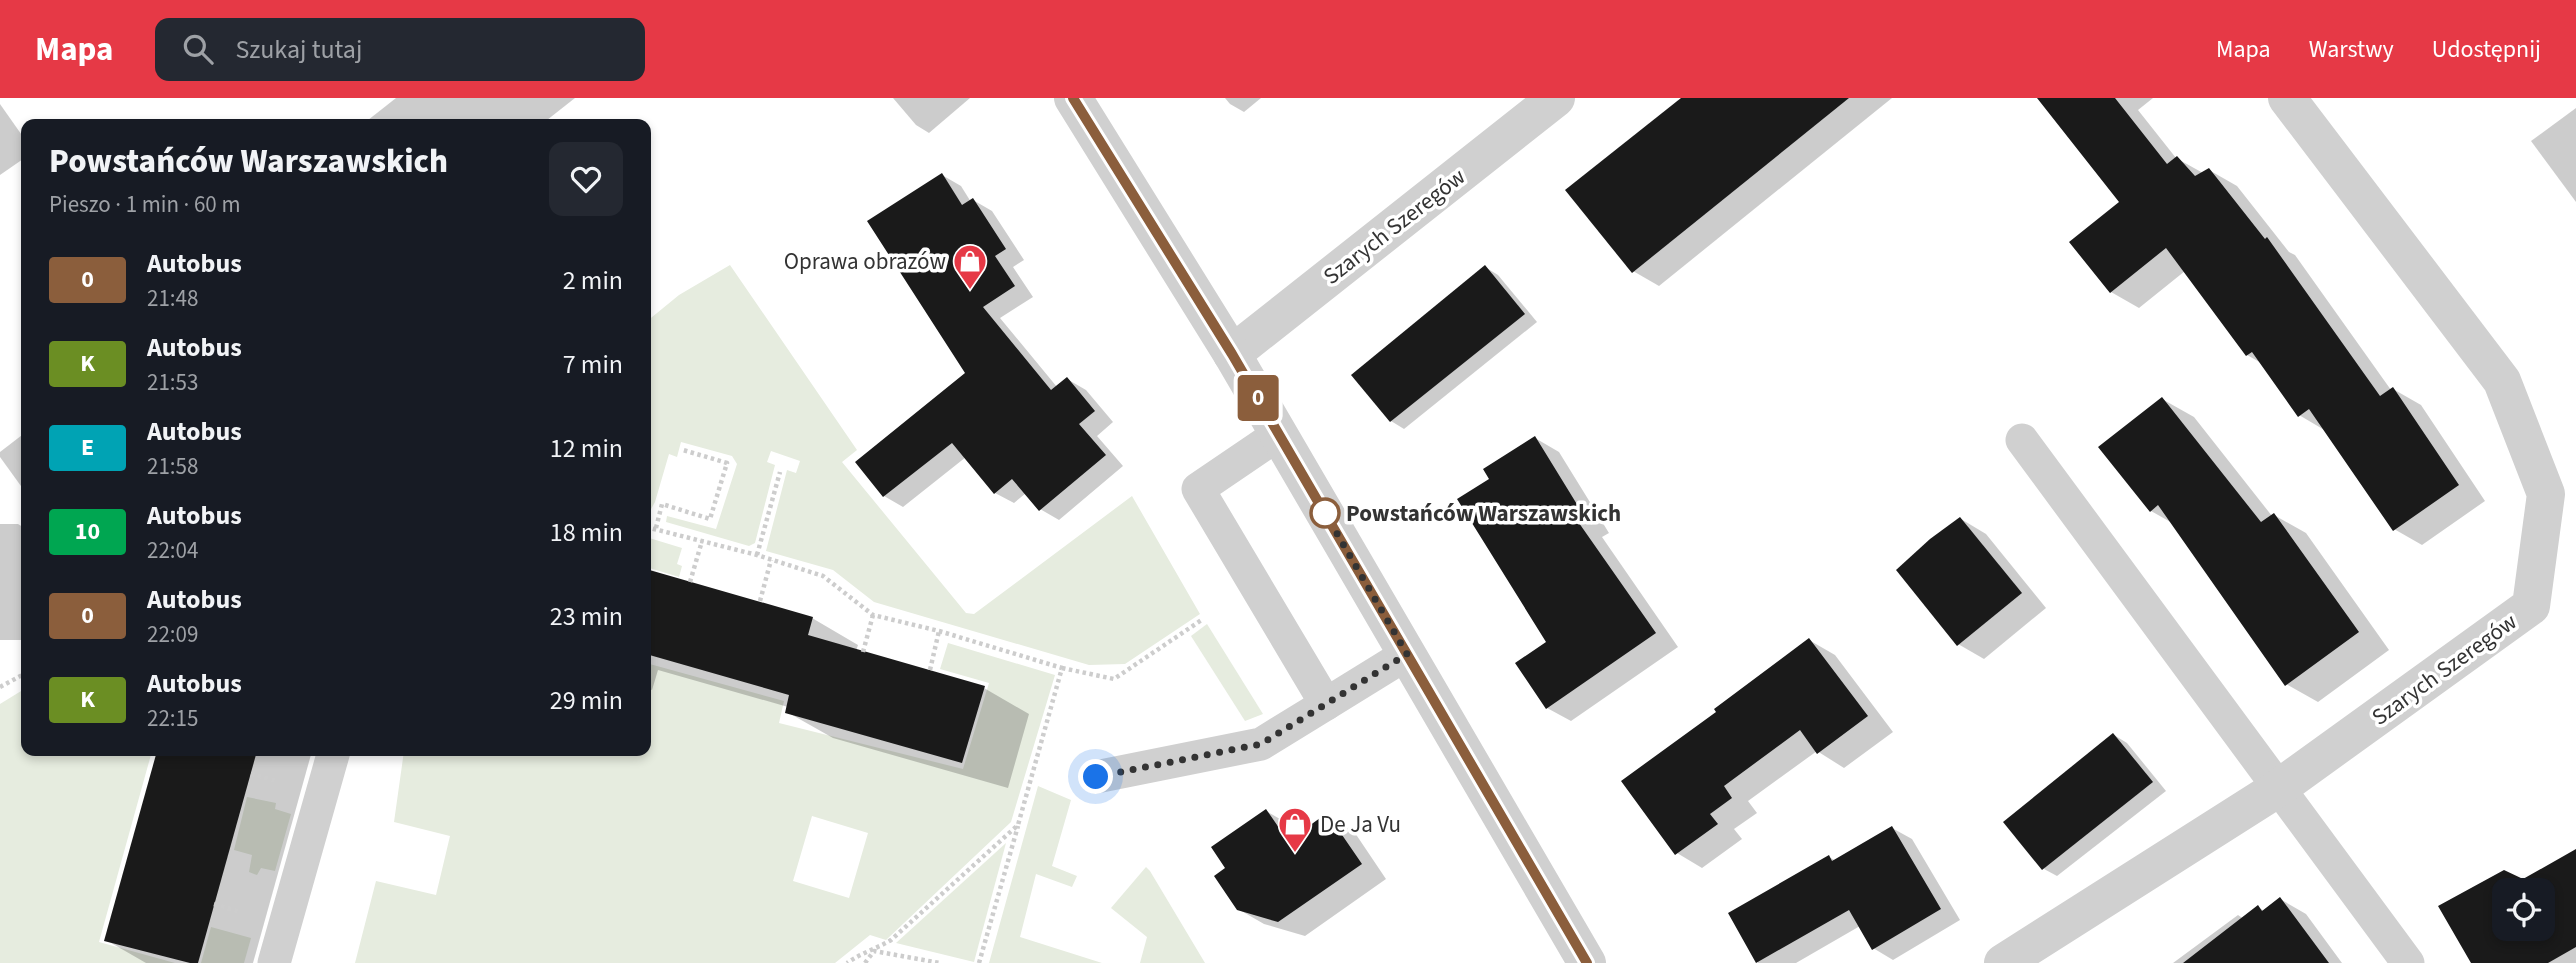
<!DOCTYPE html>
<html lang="pl">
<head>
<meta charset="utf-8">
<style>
	:root { --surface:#171b24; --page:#242831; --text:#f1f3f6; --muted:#9ea1a6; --accent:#e63946 }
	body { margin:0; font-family:"Source Sans 3",sans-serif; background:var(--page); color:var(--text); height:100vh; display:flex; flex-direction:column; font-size:26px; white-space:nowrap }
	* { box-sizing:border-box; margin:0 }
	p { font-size:23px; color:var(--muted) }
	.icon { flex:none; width:38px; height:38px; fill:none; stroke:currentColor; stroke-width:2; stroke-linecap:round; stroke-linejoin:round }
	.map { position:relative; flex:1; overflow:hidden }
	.drawer { position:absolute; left:21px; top:21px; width:630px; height:637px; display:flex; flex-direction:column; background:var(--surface); border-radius:14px; box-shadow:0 4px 10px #0003 }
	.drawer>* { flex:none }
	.badge { padding:0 14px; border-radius:5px; font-size:24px; line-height:46px }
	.tools { position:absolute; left:2492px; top:780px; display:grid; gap:14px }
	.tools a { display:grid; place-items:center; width:63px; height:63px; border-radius:14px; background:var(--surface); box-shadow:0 4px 10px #0003; font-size:35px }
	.you { position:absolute; width:35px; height:35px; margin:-18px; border:5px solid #fff; border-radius:50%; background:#1a73e8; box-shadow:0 0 0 10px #1a73e833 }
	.map>.badge { position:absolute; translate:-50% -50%; box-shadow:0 0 0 4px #fff }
	.round { display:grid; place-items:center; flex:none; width:74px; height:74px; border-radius:14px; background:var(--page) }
	.head { display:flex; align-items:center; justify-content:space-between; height:119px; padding:0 28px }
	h1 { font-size:33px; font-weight:800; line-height:52px }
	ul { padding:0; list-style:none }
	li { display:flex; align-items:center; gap:21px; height:84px; padding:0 28px }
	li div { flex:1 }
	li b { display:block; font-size:26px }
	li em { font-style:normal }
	li .badge { min-width:77px; font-weight:700; text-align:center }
	header { display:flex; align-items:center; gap:42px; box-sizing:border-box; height:98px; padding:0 35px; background:var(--accent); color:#fff }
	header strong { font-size:33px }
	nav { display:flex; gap:38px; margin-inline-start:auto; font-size:24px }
	.search { width:490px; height:63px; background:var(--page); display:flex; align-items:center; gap:18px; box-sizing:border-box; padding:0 24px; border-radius:14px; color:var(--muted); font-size:26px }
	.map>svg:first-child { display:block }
	.green { fill:#e6ecdf; fill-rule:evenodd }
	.shadow { fill:#0003; fill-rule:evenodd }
	.building { fill:#1a1a1a; fill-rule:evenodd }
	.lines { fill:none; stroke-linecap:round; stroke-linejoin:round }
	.path { stroke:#cdcdcd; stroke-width:4.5; stroke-dasharray:3.5 3.5; stroke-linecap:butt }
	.service { stroke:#d0d0d0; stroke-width:33 }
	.minor { stroke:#d0d0d0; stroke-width:38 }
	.tertiary { stroke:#d0d0d0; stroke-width:38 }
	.line-casing { stroke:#fff; stroke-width:16 }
	.line { stroke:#8b5e3c; stroke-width:10 }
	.walk { stroke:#333; stroke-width:7; stroke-dasharray:0 12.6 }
	.stop-dot { fill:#fff; stroke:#8b5e3c; stroke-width:3.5 }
	.labels { text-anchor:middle; stroke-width:7; stroke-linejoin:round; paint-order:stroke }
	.street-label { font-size:23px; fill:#333; stroke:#fff }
	.poi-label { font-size:23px; fill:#333; stroke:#fff; text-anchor:end }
	.stop-label { font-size:23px; font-weight:bold; fill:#333; stroke:#fff; text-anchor:start }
</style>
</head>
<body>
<header>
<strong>Mapa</strong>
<div class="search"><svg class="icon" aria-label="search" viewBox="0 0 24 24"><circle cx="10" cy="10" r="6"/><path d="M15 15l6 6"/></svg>Szukaj tutaj</div>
<nav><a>Mapa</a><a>Warstwy</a><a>Udostępnij</a></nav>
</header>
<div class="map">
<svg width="2576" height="865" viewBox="0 0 2576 865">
	<rect width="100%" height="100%" fill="#fff"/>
	<!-- green -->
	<g class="green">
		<polygon points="730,167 857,352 842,364 966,515 974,516 1132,398 1200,516 1125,566 1089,567 874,504 833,472 766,453 787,372 796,375 800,363 771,353 767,364 775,367 755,445 749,448 666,424 667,418 716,431 737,366 732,358 681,344 677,359 669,356 655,404 646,420 646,224 679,197"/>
		<polygon points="646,439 682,450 677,466 682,468 679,479 646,469"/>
		<polygon points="1207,526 1263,616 1245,623 1191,538"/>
		<path d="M948 545 1055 577 1011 724 886 842 870 837 835 865H355L376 783 436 797 450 738 394 724 404 653H646V565L784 603 779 625 963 671 989 585 940 571ZM812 718 868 735 849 800 793 783Z"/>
		<polygon points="26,590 26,653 152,653 99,844 175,865 0,865 0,606"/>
		<polygon points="1038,688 1071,702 1052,768 1077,778 1072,789 1036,776 1020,839 1102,865 989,865"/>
		<polygon points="247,699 276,705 275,711 291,716 275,773 261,770 257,777 249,774 252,757 234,752"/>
		<polygon points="1006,745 974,864 896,845"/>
		<polygon points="1146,769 1150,773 1205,865 1140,865 1147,839 1111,810"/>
		<polygon points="211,829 251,840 244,865 201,865"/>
	</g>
	<!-- shadow -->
	<g class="shadow">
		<polygon points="396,0 575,0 542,26 363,26"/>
		<polygon points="893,0 970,0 929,35 916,27"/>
		<polygon points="1225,0 1261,0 1244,14 1230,6"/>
		<polygon points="1684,0 1892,0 1659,188 1633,173"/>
		<polygon points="2039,0 2153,0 2138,12 2176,60 2203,75 2209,72 2237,88 2289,154 2295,157 2391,292 2393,291 2421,307 2485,403 2422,447 2394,431 2326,333 2299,317 2263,266 2247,257 2185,173 2139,210 2111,194 2121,104"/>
		<polygon points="0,6 26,43 26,59 0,77"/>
		<polygon points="2576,10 2576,104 2531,43"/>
		<polygon points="942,77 961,88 971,104 973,102 992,113 1024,162 1013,169 1033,199 1000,220 1057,289 1067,281 1086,292 1113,324 1097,338 1123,368 1059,422 1040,411 1026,395 1014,405 995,395 966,359 903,409 884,398 967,275"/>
		<polygon points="1485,169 1498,177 1537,224 1404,331 1391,323"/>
		<polygon points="2162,301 2194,319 2272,418 2274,417 2306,435 2389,552 2318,604 2286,586 2174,426 2151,413"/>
		<polygon points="26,334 26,395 0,359 0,354"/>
		<polygon points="1535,340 1559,354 1609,435 1602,439 1678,549 1571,623 1547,610 1548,544 1491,382"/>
		<polygon points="1961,421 1986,436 2046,510 1984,561 1958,546"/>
		<polygon points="0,426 18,426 26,431 26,542 0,542"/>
		<polygon points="646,473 812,520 858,547 856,553 984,590 1029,616 1008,690 833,640 787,614 788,609 658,572 652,592 646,590"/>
		<polygon points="1809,542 1835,557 1893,634 1844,670 1817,653 1748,703 1757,715 1734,731 1742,741 1702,770 1677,755 1719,615"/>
		<polygon points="2114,637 2127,645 2166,693 2057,778 2044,771"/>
		<polygon points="159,653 312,653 253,865 146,865 106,842"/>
		<polygon points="1266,713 1292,728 1298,737 1327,717 1353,732 1386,781 1305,838 1264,826 1238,811"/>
		<polygon points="1892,730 1912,741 1960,822 1893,862 1873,850 1860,828 1796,865 1758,865 1730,816 1829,759 1836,763"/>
		<path d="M2576 753V865H2473L2441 809 2524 782ZM2504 793H2543V831H2504Z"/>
		<polygon points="2280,801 2306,816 2342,865 2173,865 2238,817 2244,821 2258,809 2264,813"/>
	</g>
	<!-- building -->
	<g class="building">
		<polygon points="1681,0 1849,0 1632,175 1565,92"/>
		<polygon points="2037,0 2115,0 2167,66 2177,58 2195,78 2209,70 2265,141 2267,139 2380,298 2393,289 2459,387 2393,433 2309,311 2298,319 2252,254 2246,258 2166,150 2110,195 2069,144 2119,104"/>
		<polygon points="942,75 962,107 973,100 1006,151 995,158 1015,188 983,209 1051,292 1067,279 1095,313 1079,326 1106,357 1039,413 1012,381 994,396 952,345 883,399 855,364 965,275 867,123"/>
		<polygon points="1485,167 1525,216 1390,324 1351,277"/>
		<polygon points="2162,299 2261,424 2274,415 2359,534 2285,588 2158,407 2150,414 2098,349"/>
		<polygon points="1535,338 1586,421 1579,425 1656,535 1546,611 1515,565 1546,544 1457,401 1489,381 1483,371"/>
		<polygon points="1960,419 2022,495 1957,548 1896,472 1930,441"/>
		<polygon points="646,471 813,519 808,537 985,588 962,665 785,615 789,597 646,556"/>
		<polygon points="1809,540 1868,618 1817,656 1800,632 1724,688 1732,700 1710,716 1718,726 1675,757 1621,683 1716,614 1714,611"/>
		<polygon points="2113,635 2153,684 2042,772 2003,724"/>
		<polygon points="157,653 257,653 198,865 190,865 104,843"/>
		<polygon points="1266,711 1288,743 1327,715 1362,766 1278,824 1237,812 1214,778 1225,770 1211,749"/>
		<polygon points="1892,728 1941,811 1872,852 1849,812 1756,865 1728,815 1829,757 1832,763"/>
		<path d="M2576 751V849L2548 865H2471L2438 808 2504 772 2523 781ZM2504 793H2543V831H2504Z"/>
		<polygon points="2280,799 2329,865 2183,865 2258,807 2262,813"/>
	</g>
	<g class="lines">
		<!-- path -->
		<g class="path">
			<path d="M646 429 757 457 823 478 873 517 939 533 1062 570 1018 727 891 842C876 851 861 855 847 865"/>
			<polyline points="656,430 662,406 710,421 727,365 683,352"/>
			<polyline points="757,457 780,374"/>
			<polyline points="690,484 702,443"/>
			<polyline points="760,503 771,462"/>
			<polyline points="863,554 873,517"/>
			<polyline points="1062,570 1114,581 1203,521"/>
			<polyline points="930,572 939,533"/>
			<polyline points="0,589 26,575"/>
			<polyline points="251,676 277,683"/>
			<polyline points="214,806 240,814"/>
			<polyline points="865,865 874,853 940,865"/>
			<polyline points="979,865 1018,728"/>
		</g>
		<!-- service -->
		<g class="service">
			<polyline points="2022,342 2408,865"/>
			<polyline points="1326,606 1407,556"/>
			<polyline points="1096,679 1261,646 1326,606 1198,391 1279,336"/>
			<polyline points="274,865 334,653"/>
		</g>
		<!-- minor -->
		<g class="minor">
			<polyline points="1232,256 1556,0"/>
			<polyline points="2003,865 2280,689 2531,508 2546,396 2502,283 2287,0"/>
		</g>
		<!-- tertiary -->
		<polyline class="tertiary" points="1073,0 1232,256 1587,865"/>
	</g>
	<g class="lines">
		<defs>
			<polyline id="line" points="1073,0 1232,256 1587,865"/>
		</defs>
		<!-- line casing -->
		<use href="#line" class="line-casing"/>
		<!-- line -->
		<use href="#line" class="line"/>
		<!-- walk -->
		<polyline class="walk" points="1096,679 1261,646 1407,556 1325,415"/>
	</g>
	<!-- icons -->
	<defs>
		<symbol id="shop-pin" viewBox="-11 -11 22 30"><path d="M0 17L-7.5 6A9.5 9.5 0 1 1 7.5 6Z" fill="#e63946" stroke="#fff"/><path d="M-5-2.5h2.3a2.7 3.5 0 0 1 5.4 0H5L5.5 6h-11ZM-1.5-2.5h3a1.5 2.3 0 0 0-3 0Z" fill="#fff"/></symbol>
	</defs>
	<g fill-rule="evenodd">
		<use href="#shop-pin" x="951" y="144" width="38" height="52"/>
		<use href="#shop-pin" x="1276" y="707" width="38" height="52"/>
	</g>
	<!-- markers -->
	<circle class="stop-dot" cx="1325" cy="415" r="14"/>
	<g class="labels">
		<!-- street labels -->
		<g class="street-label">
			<text transform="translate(1394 128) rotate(-38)" y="8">Szarych Szeregów</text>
			<text transform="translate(2444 571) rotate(-36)" y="8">Szarych Szeregów</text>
		</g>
		<!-- poi labels -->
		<g class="poi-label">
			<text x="946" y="171">Oprawa obrazów</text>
			<text x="1320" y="734" text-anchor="start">De Ja Vu</text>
		</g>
		<!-- stop labels -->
		<g class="stop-label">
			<text x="1346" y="423">Powstańców Warszawskich</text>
		</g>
	</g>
</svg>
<div class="tools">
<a><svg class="icon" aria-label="locate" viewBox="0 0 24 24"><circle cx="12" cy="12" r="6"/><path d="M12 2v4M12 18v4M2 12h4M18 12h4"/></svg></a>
</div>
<div class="you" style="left:1096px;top:679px"></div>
<b class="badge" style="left:1258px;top:300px;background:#8b5e3c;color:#fff">0</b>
<section class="drawer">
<div class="head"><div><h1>Powstańców Warszawskich</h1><p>Pieszo · 1 min · 60 m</p></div><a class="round"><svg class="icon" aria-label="heart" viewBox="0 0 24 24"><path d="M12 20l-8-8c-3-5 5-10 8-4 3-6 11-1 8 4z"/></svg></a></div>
<ul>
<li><span class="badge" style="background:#8b5e3c;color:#fff">0</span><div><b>Autobus</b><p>21:48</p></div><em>2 min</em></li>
<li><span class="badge" style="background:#6b8e23;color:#fff">K</span><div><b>Autobus</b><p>21:53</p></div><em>7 min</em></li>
<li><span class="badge" style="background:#00a3b4;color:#fff">E</span><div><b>Autobus</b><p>21:58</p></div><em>12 min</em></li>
<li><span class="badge" style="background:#00a651;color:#fff">10</span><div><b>Autobus</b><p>22:04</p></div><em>18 min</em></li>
<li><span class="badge" style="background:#8b5e3c;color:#fff">0</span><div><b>Autobus</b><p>22:09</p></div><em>23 min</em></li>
<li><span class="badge" style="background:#6b8e23;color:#fff">K</span><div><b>Autobus</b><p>22:15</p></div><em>29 min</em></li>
</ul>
</section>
</div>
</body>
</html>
